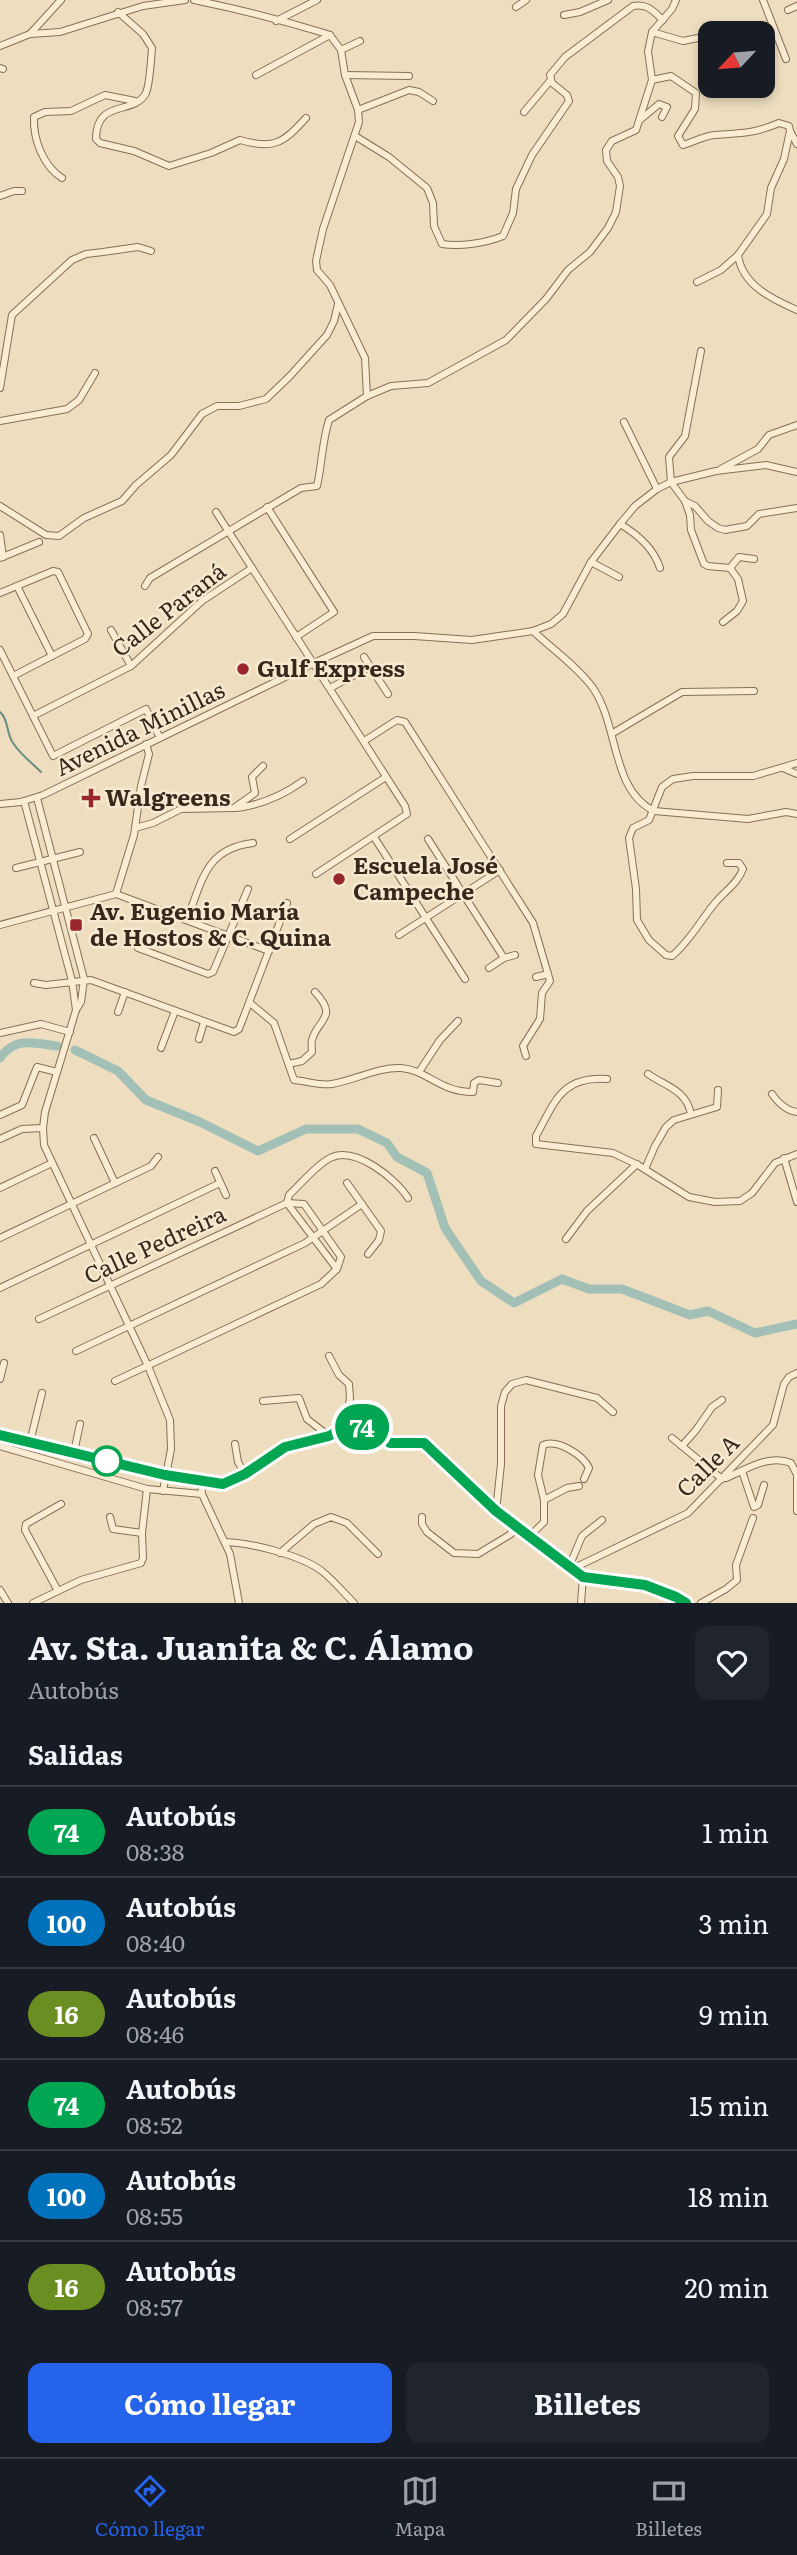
<!DOCTYPE html>
<html lang="es">
<head>
<meta charset="utf-8">
<style>
	:root { --surface:#171b24; --page:#20242c; --text:#f1f3f6; --muted:#9ea1a6; --line:#363941; --accent:#2563eb }
	body { margin:0; font-family:Literata,serif; background:var(--page); color:var(--text); height:100vh; display:flex; flex-direction:column; font-size:26px; white-space:nowrap }
	* { box-sizing:border-box; margin:0 }
	p { font-size:23px; color:var(--muted) }
	.icon { flex:none; width:38px; height:38px; fill:none; stroke:currentColor; stroke-width:2; stroke-linecap:round; stroke-linejoin:round }
	.map { position:relative; height:1603px; overflow:hidden }
	.details { display:flex; flex-direction:column; background:var(--surface); flex:1 }
	.details>* { flex:none }
	.badge { padding:0 14px; border-radius:23px; font-size:24px; line-height:46px }
	.needle { width:46px; rotate:244deg }
	.fabs { position:absolute; left:698px; top:21px; display:grid; gap:14px }
	.fabs a { display:grid; place-items:center; width:77px; height:77px; border-radius:14px; background:var(--surface); box-shadow:0 4px 10px #0003; font-size:35px }
	.map>.badge { position:absolute; translate:-50% -50%; box-shadow:0 0 0 4px #fff }
	h2 { padding:0 28px; font-size:26px; line-height:63px }
	.round { display:grid; place-items:center; flex:none; width:74px; height:74px; border-radius:14px; background:var(--page) }
	.summary { display:flex; align-items:center; justify-content:space-between; height:119px; padding:0 28px }
	h1 { font-size:33px; font-weight:700; line-height:52px }
	.button { display:flex; gap:14px; margin-top:auto; padding:14px 28px }
	.button a { flex:1; height:80px; border-radius:14px; background:var(--accent); color:#fff; font-size:28px; font-weight:700; line-height:80px; text-align:center }
	.button a+a { background:var(--page); color:var(--text) }
	ul { padding:0; list-style:none }
	li { display:flex; align-items:center; gap:21px; height:91px; padding:0 28px; border-top:2px solid var(--line) }
	li div { flex:1 }
	li b { display:block; font-size:26px }
	li em { font-style:normal }
	li .badge { min-width:77px; font-weight:700; text-align:center }
	.dock { display:flex; justify-content:space-around; align-items:center; height:98px; border-top:2px solid var(--line); background:var(--surface); font-size:19px; color:var(--muted) }
	.dock a { display:grid; justify-items:center; gap:4px }
	.dock .current { color:var(--accent) }
	.map>svg:first-child { display:block }
	.lines { fill:none; stroke-linecap:round; stroke-linejoin:round }
	.stream { stroke:#6a8e83; stroke-width:2 }
	.river { stroke:#a2c0b6; stroke-width:9 }
	.minor-casing { stroke:#876f57; stroke-width:8 }
	.minor { stroke:#f9ecd2; stroke-width:6 }
	.line-casing { stroke:#fff; stroke-width:16 }
	.line { stroke:#00a651; stroke-width:10 }
	.poi-dot { fill:#98262c; stroke:#f6e9cf; stroke-width:2.5 }
	.stop-dot { fill:#fff; stroke:#00a651; stroke-width:3.5 }
	.labels { text-anchor:middle; stroke-width:5; stroke-linejoin:round; paint-order:stroke }
	.street-label { font-size:23px; fill:#37281c; stroke:#f6e9cf }
	.poi-label { font-size:23px; font-weight:bold; fill:#37281c; stroke:#f6e9cf; text-anchor:start }
</style>
</head>
<body>
<div class="map">
<svg width="797" height="1603" viewBox="0 0 797 1603">
	<rect width="100%" height="100%" fill="#eedebf"/>
	<g class="lines">
		<!-- stream -->
		<path class="stream" d="M0 712C9 720 6 733 13 743 20 754 32 763 41 772"/>
		<!-- river -->
		<g class="river">
			<polyline points="75,1050 118,1071 146,1100 200,1122 258,1151 306,1129 358,1129 387,1143 397,1157 427,1173 445,1228 481,1281 514,1303 562,1279 589,1289 622,1289 690,1315 708,1311 755,1333 797,1324"/>
			<path d="M0 1058C16 1036 33 1043 57 1046"/>
		</g>
		<defs>
			<g id="minor">
				<path d="M194 0C238 9 281 20 324 33L330 35 341 50 345 75 358 110 359 122 323 229 316 261 317 270 330 285 365 358 367 396"/>
				<polyline points="763,0 786,59"/>
				<polyline points="516,7 526,0"/>
				<polyline points="788,10 797,6"/>
				<path d="M118 12 143 34 152 48C151 59 150 83 146 93 134 116 96 98 96 139L100 143 134 151 169 166 211 153 240 140C274 150 283 143 306 118"/>
				<polyline points="564,15 580,12 608,0"/>
				<polyline points="276,21 317,0"/>
				<polyline points="652,32 683,41 698,38"/>
				<polyline points="30,34 60,32 143,6 185,0"/>
				<polyline points="0,46 30,34 61,0"/>
				<polyline points="341,50 360,41"/>
				<polyline points="0,68 3,69"/>
				<polyline points="256,75 330,35"/>
				<polyline points="345,75 409,76"/>
				<path d="M652 80 671 76 696 93 695 109 678 136 683 145C693 142 704 136 714 135 741 133 753 134 779 123L789 126 790 131 784 159 771 188 767 214 738 255C742 285 772 299 797 310"/>
				<polyline points="358,110 409,90 419,92 433,101"/>
				<polyline points="524,112 550,81"/>
				<polyline points="641,119 659,104 667,107 662,117"/>
				<polyline points="790,131 797,144"/>
				<path d="M355 136 389 157 427 188 433 203 434 226 442 244C460 247 486 243 503 236L513 213 516 189 532 155 569 101 567 95 552 83 550 75 565 57 633 6C647 3 653 11 663 20"/>
				<path d="M62 178C43 166 33 139 34 117L45 112 71 111 105 95 135 101"/>
				<polyline points="0,196 14,191 22,191"/>
				<polyline points="697,282 721,270 738,255"/>
				<polyline points="701,351 685,436 669,457 671,482 685,501 690,515 691,530 704,564 708,566 730,568 738,579 743,601 737,611 723,622"/>
				<polyline points="0,388 12,315 72,260 86,254 103,252 138,247 151,251"/>
				<polyline points="0,421 67,409 79,400 95,373"/>
				<polyline points="624,422 657,489"/>
				<polyline points="721,469 758,449 769,435 797,425"/>
				<polyline points="685,501 695,506 708,521 718,528 725,530 747,526 759,514 797,508"/>
				<polyline points="0,506 46,535 59,536 84,518 122,501 136,485 171,455 202,414 217,406 239,406 266,399 289,377 327,335 334,321 338,304"/>
				<polyline points="267,507 334,612 296,637"/>
				<polyline points="216,512 405,806 407,814 316,874"/>
				<path d="M620 524C637 534 654 549 660 568"/>
				<polyline points="0,535 3,557"/>
				<polyline points="0,558 39,542"/>
				<polyline points="591,562 619,577"/>
				<polyline points="730,568 739,557 754,559"/>
				<polyline points="17,586 52,656"/>
				<path d="M145 586 150 578 301 488 317 486C322 464 322 442 329 420L367 396 391 386 428 383 506 340 546 299 568 270 590 252 608 228 616 212 620 186 618 177 607 161 606 150 612 141 636 130 652 80 648 51 652 32 672 9 676 0"/>
				<polyline points="0,593 53,571 58,572 88,634 85,639 13,676"/>
				<polyline points="111,630 131,666"/>
				<path d="M533 631C551 648 579 668 593 688 619 726 611 790 654 811L748 819 786 812 797 814"/>
				<polyline points="0,650 53,756 146,709 160,738"/>
				<polyline points="364,657 388,694"/>
				<polyline points="330,688 370,667"/>
				<polyline points="33,716 131,666 202,601 252,568"/>
				<polyline points="613,733 682,692 754,691"/>
				<polyline points="364,741 397,720 405,722 533,923 550,981 542,993 540,1019 523,1046 526,1056"/>
				<polyline points="783,768 797,774"/>
				<polyline points="37,798 84,979 81,1002 76,1010 45,1112 43,1128 44,1145 148,1366 170,1420 171,1449 163,1491"/>
				<polyline points="24,801 72,981 76,1010"/>
				<polyline points="0,804 21,802 43,795 314,663 373,636 414,636 472,640 533,631 551,624 563,614 591,562 620,524 635,506 657,489 671,482 716,471 766,465 797,472"/>
				<path d="M236 808C261 805 282 796 303 781"/>
				<polyline points="135,828 153,823 181,809 234,808 255,793 252,777 263,766"/>
				<polyline points="374,837 465,979"/>
				<polyline points="290,839 386,777"/>
				<polyline points="428,839 504,958"/>
				<path d="M727 863H739L743 869C738 883 724 892 715 903 700 921 690 941 672 956L666 955 649 940 637 920 636 889 629 838 633 828 649 820 662 787 673 779 693 776H753L797 763"/>
				<polyline points="16,868 80,852"/>
				<polyline points="116,894 134,835 141,786 149,754 146,744"/>
				<path d="M187 919C203 880 205 849 253 843"/>
				<polyline points="0,925 116,894 269,951"/>
				<polyline points="399,935 500,870"/>
				<polyline points="138,948 208,974 213,972 248,889"/>
				<polyline points="489,968 504,958 515,955"/>
				<polyline points="536,977 548,974"/>
				<polyline points="34,983 46,985 91,980 234,1032 239,1029 287,903"/>
				<path d="M250 1003 274 1023 294 1080C306 1081 321 1086 332 1084 355 1080 378 1067 401 1068 428 1070 439 1092 473 1092L474 1083 479 1080 498 1083"/>
				<polyline points="118,1012 125,992"/>
				<polyline points="0,1033 41,1024 70,1032"/>
				<polyline points="199,1039 204,1022"/>
				<polyline points="161,1048 175,1011"/>
				<path d="M289 1064 302 1061 312 1052C312 1048 311 1044 312 1040 318 1018 339 1018 315 992"/>
				<polyline points="419,1072 440,1040 458,1021"/>
				<path d="M648 1074C667 1087 686 1090 691 1114"/>
				<path d="M607 1079C561 1076 555 1102 536 1136V1144L613 1153 638 1165 689 1197 715 1202 740 1201 752 1193 775 1163 797 1154"/>
				<path d="M772 1094C777 1102 787 1111 797 1112"/>
				<polyline points="0,1115 22,1105 37,1067 57,1072"/>
				<polyline points="94,1138 115,1183"/>
				<polyline points="0,1139 22,1129 43,1128"/>
				<polyline points="784,1158 797,1202"/>
				<polyline points="645,1169 655,1146 666,1127 674,1120 717,1107 718,1090"/>
				<polyline points="215,1171 226,1195"/>
				<polyline points="347,1183 381,1231 379,1240 368,1254"/>
				<polyline points="0,1188 52,1163"/>
				<path d="M287 1203 289 1195C301 1184 315 1166 330 1158 355 1145 396 1179 408 1198"/>
				<polyline points="0,1238 151,1166 158,1157"/>
				<polyline points="566,1239 587,1211 637,1164"/>
				<polyline points="0,1288 220,1183"/>
				<polyline points="39,1319 287,1203 304,1204 341,1257 337,1269"/>
				<polyline points="76,1351 305,1243 362,1204"/>
				<polyline points="329,1356 339,1375 349,1384 350,1398 345,1427"/>
				<polyline points="0,1379 4,1363"/>
				<polyline points="115,1381 321,1284 337,1269 287,1203"/>
				<polyline points="263,1401 299,1398 307,1419 329,1436"/>
				<polyline points="0,1435 165,1475 223,1484 245,1474 285,1448 329,1436 345,1427 356,1425 366,1428 390,1443 424,1443 496,1511 583,1577 645,1585 676,1596 686,1603"/>
				<polyline points="672,1438 722,1479"/>
				<polyline points="30,1442 42,1393"/>
				<polyline points="235,1444 238,1462 245,1474"/>
				<polyline points="0,1446 147,1489 202,1494"/>
				<polyline points="682,1446 696,1430 712,1407 722,1400"/>
				<polyline points="74,1452 80,1424"/>
				<polyline points="742,1471 754,1507 758,1505 764,1485"/>
				<path d="M726 1478C747 1469 769 1454 791 1463L797 1475V1511"/>
				<polyline points="201,1482 202,1494 230,1554 239,1603"/>
				<polyline points="544,1500 567,1488 579,1486"/>
				<polyline points="496,1511 501,1464 501,1406 505,1392 512,1384 526,1380 597,1398 613,1412"/>
				<polyline points="110,1517 113,1529 142,1533"/>
				<polyline points="422,1517 422,1524 427,1532 454,1553 478,1554 511,1534 513,1524"/>
				<path d="M530 1536 544 1522V1500L538 1475 543 1445C558 1439 583 1455 589 1468L584 1479"/>
				<path d="M225 1542C251 1543 302 1555 323 1572 334 1581 344 1593 354 1603"/>
				<polyline points="280,1553 314,1524 331,1517 347,1523 378,1554"/>
				<polyline points="569,1567 582,1536 602,1520"/>
				<polyline points="572,1569 688,1513 773,1425 784,1384 789,1377 797,1373"/>
				<polyline points="0,1590 8,1603"/>
				<polyline points="58,1591 25,1530 26,1524 61,1504"/>
				<polyline points="33,1603 81,1580 141,1563 143,1558 142,1533 147,1489"/>
				<polyline points="581,1603 583,1577"/>
				<polyline points="701,1603 726,1589 737,1580 736,1565 753,1518"/>
			</g>
		</defs>
		<!-- minor casing -->
		<use href="#minor" class="minor-casing"/>
		<!-- minor -->
		<use href="#minor" class="minor"/>
	</g>
	<g class="lines">
		<defs>
			<polyline id="line" points="0,1435 165,1475 223,1484 245,1474 285,1447 329,1436 345,1427 356,1425 366,1428 390,1443 424,1443 496,1511 583,1577 645,1585 676,1597 686,1603"/>
		</defs>
		<!-- line casing -->
		<use href="#line" class="line-casing"/>
		<!-- line -->
		<use href="#line" class="line"/>
	</g>
	<!-- markers -->
	<g class="poi-dot">
		<circle cx="243" cy="669" r="7"/>
		<path d="M87.5 787.5h7v7h7v7h-7v7h-7v-7h-7v-7h7z"/>
		<circle cx="339" cy="879" r="7"/>
		<rect x="69" y="918" width="14" height="14" rx="3.5"/>
	</g>
	<circle class="stop-dot" cx="107" cy="1461" r="14"/>
	<g class="labels">
		<!-- street labels -->
		<g class="street-label">
			<text transform="translate(169 610) rotate(-38)" y="8">Calle Paraná</text>
			<text transform="translate(140 729) rotate(-26)" y="8">Avenida Minillas</text>
			<text transform="translate(155 1245) rotate(-25)" y="8">Calle Pedreira</text>
			<text transform="translate(708 1466) rotate(-45)" y="8">Calle A</text>
		</g>
		<!-- poi labels -->
		<g class="poi-label">
			<text x="257" y="677">Gulf Express</text>
			<text x="105" y="806">Walgreens</text>
			<text x="353" y="874">Escuela José<tspan x="353" dy="26">Campeche</tspan></text>
			<text x="90" y="920">Av. Eugenio María<tspan x="90" dy="26">de Hostos &amp; C. Quina</tspan></text>
		</g>
	</g>
</svg>
<div class="fabs">
<a><svg class="needle" viewBox="-14 -14 28 28"><path d="M0-13l5 13h-10z" fill="#e53935"/><path d="M0 13l5-13h-10z" fill="#9ea1a6"/></svg></a>
</div>
<b class="badge" style="left:362px;top:1427px;background:#00a651;color:#fff">74</b>
</div>
<section class="details">
<div class="summary"><div><h1>Av. Sta. Juanita &amp; C. Álamo</h1><p>Autobús</p></div><a class="round"><svg class="icon" aria-label="heart" viewBox="0 0 24 24"><path d="M12 20l-8-8c-3-5 5-10 8-4 3-6 11-1 8 4z"/></svg></a></div>
<h2>Salidas</h2>
<ul>
<li><span class="badge" style="background:#00a651;color:#fff">74</span><div><b>Autobús</b><p>08:38</p></div><em>1 min</em></li>
<li><span class="badge" style="background:#0072bc;color:#fff">100</span><div><b>Autobús</b><p>08:40</p></div><em>3 min</em></li>
<li><span class="badge" style="background:#6b8e23;color:#fff">16</span><div><b>Autobús</b><p>08:46</p></div><em>9 min</em></li>
<li><span class="badge" style="background:#00a651;color:#fff">74</span><div><b>Autobús</b><p>08:52</p></div><em>15 min</em></li>
<li><span class="badge" style="background:#0072bc;color:#fff">100</span><div><b>Autobús</b><p>08:55</p></div><em>18 min</em></li>
<li><span class="badge" style="background:#6b8e23;color:#fff">16</span><div><b>Autobús</b><p>08:57</p></div><em>20 min</em></li>
</ul>
<div class="button"><a>Cómo llegar</a><a>Billetes</a></div>
</section>
<nav class="dock">
<a class="current"><svg class="icon" aria-label="directions" viewBox="0 0 24 24"><path d="M12 3l9 9-9 9-9-9zM9 14v-3h6M13 9l2 2-2 2"/></svg>Cómo llegar</a>
<a><svg class="icon" aria-label="map" viewBox="0 0 24 24"><path d="M3 6l6-2 6 2 6-2v14l-6 2-6-2-6 2zM9 4v14M15 6v14"/></svg>Mapa</a>
<a><svg class="icon" aria-label="tickets" viewBox="0 0 24 24"><path d="M3 7h18v10H3zM15 7v10"/></svg>Billetes</a>
</nav>
</body>
</html>
